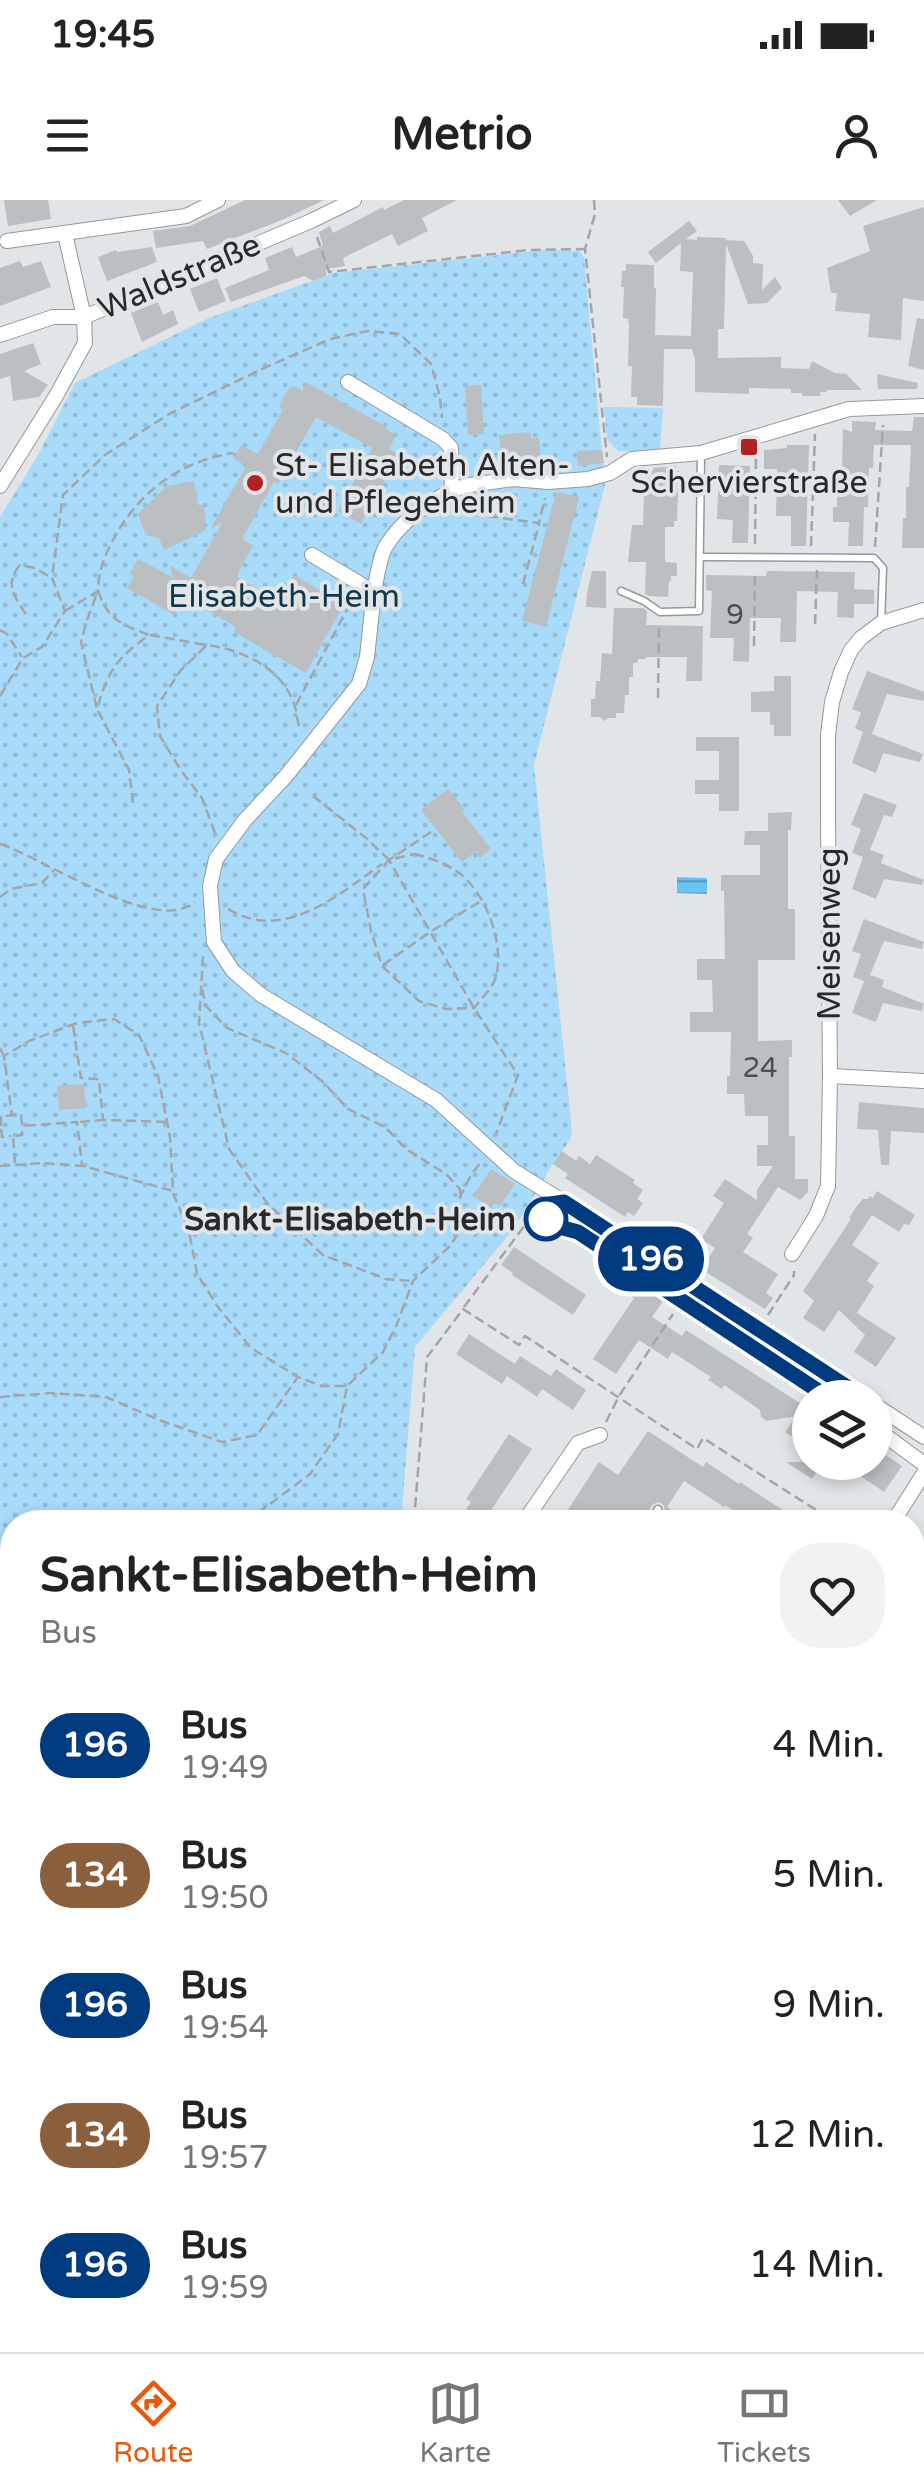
<!DOCTYPE html>
<html lang="de">
<head>
<meta charset="utf-8">
<style>
	:root { --surface:#fff; --page:#f2f2f2; --text:#222; --muted:#767676; --line:#e0e0e0; --accent:#ea580c }
	body { margin:0; font-family:"Varela Round",sans-serif; background:var(--page); color:var(--text); height:100vh; display:flex; flex-direction:column; font-size:38px; white-space:nowrap }
	* { box-sizing:border-box; margin:0 }
	p { font-size:32px; color:var(--muted) }
	.icon { flex:none; width:55px; height:55px; fill:none; stroke:currentColor; stroke-width:2; stroke-linecap:round; stroke-linejoin:round }
	.map { position:relative; flex:1; overflow:hidden }
	.panel { position:absolute; left:0px; top:1310px; width:925px; height:842px; display:flex; flex-direction:column; background:var(--surface); border-radius:40px 40px 0 0; box-shadow:0 5px 15px #0003 }
	.panel>* { flex:none }
	.badge { padding:0 20px; border-radius:32px; font-size:35px; line-height:65px }
	.buttons { position:absolute; left:792px; top:1180px; display:grid; gap:20px }
	.buttons a { display:grid; place-items:center; width:100px; height:100px; border-radius:50%; background:var(--surface); box-shadow:0 5px 15px #0003; font-size:50px }
	.map>.badge { position:absolute; translate:-50% -50%; box-shadow:0 0 0 5px #fff }
	.round { display:grid; place-items:center; flex:none; width:105px; height:105px; border-radius:40px; background:var(--page) }
	.overview { display:flex; align-items:center; justify-content:space-between; height:170px; padding:0 40px }
	h1 { font-size:48px; font-weight:700; line-height:75px }
	ul { padding:0; list-style:none }
	li { display:flex; align-items:center; gap:30px; height:130px; padding:0 40px }
	li div { flex:1 }
	li b { display:block; font-size:38px }
	li em { font-style:normal }
	li .badge { min-width:110px; font-weight:700; text-align:center }
	.status { display:flex; justify-content:space-between; align-items:center; height:70px; padding:0 50px; background:var(--surface); direction:ltr }
	.status svg { height:28px; fill:currentColor }
	header { display:flex; justify-content:space-between; align-items:center; height:130px; padding:0 40px; background:var(--surface); font-size:45px; font-weight:700 }
	.tabs { display:flex; justify-content:space-around; align-items:center; height:140px; border-top:2px solid var(--line); background:var(--surface); font-size:28px; color:var(--muted) }
	.tabs a { display:grid; justify-items:center; gap:5px }
	.tabs .active { color:var(--accent) }
	.map>svg:first-child { display:block }
	.park { fill:url(#park-dots) }
	.water { fill:url(#water-rules) }
	.building { fill:#bcbfc1 }
	.lines { fill:none; stroke-linecap:round; stroke-linejoin:round }
	.lane-casing { stroke:#95989a; stroke-width:9 }
	.street-casing { stroke:#95989a; stroke-width:16 }
	.path { stroke:#a3a6a8; stroke-width:2.5; stroke-dasharray:10 5; stroke-linecap:butt }
	.lane { stroke:#fff; stroke-width:6 }
	.street { stroke:#fff; stroke-width:14 }
	.line-casing { stroke:#fff; stroke-width:22 }
	.line { stroke:#003b80; stroke-width:15 }
	.poi-dot { fill:#b22123; stroke:#e1e5e7; stroke-width:4 }
	.stop-dot { fill:#fff; stroke:#003b80; stroke-width:5 }
	.labels { text-anchor:middle; stroke-width:8; stroke-linejoin:round; paint-order:stroke }
	.number-label { font-size:28px; fill:#4d4e50 }
	.street-label { font-size:32px; fill:#28292a; stroke:#e1e5e7 }
	.poi-label { font-size:32px; fill:#28292a; stroke:#e1e5e7; text-anchor:start }
	.park-label { font-size:32px; fill:#10374c; stroke:#e1e5e7 }
	.stop-label { font-size:32px; font-weight:bold; fill:#28292a; stroke:#e1e5e7; text-anchor:end }
</style>
</head>
<body>
<div class="status"><b>19:45</b><svg viewBox="0 0 49 12"><path d="M0 12V9h3v3zM5 12V6h3v6zM10 12V3h3v9zM15 12V0h3v12zM26 1h20v11H26zM47 4h2v5h-2z"/></svg></div>
<header><svg class="icon" aria-label="menu" viewBox="0 0 24 24"><path d="M4 6h16M4 12h16M4 18h16"/></svg>Metrio<svg class="icon" aria-label="person" viewBox="0 0 24 24"><circle cx="12" cy="8" r="4"/><path d="M4 21q1-7 8-7t8 7"/></svg></header>
<div class="map">
<svg width="924" height="2152" viewBox="0 0 924 2152">
	<defs>
		<pattern id="park-dots" width="8" height="8" patternUnits="userSpaceOnUse" patternTransform="scale(2.5)"><rect width="8" height="8" fill="#a8dafa"/><path d="M2 2h.1M6 6h.1" fill="none" stroke="#91bbd6" stroke-width="1.8" stroke-linecap="round"/></pattern>
		<pattern id="water-rules" width="6" height="5" patternUnits="userSpaceOnUse" patternTransform="scale(2.5)"><rect width="6" height="5" fill="#6ac2f5"/><path d="M0 2.5h6" fill="none" stroke="#579ec7"/></pattern>
	</defs>
	<rect width="100%" height="100%" fill="#e1e5e7"/>
	<!-- park -->
	<g class="park">
		<polygon points="544,50 579,51 584,57 605,285 534,565 572,931 570,940 546,974 547,975 512,1031 415,1147 401,1322 12,1322 12,1603 0,1597 0,317 38,255 75,183 209,118 334,73"/>
		<polygon points="604,207 663,208 660,251 618,251 607,239"/>
	</g>
	<!-- water -->
	<polygon class="water" points="677,677 707,678 707,694 677,693"/>
	<!-- building -->
	<g class="building">
		<polygon points="4,0 48,0 51,19 8,26"/>
		<polygon points="245,0 324,0 282,20 207,49 203,41 156,48 153,31 190,26"/>
		<polygon points="404,0 457,0 422,18 428,31 398,46 392,34 343,58 345,66 326,69 326,76 313,81 304,76 231,102 225,88 269,70 265,58 292,47 296,57 323,46 319,32 330,26 333,33 383,7 384,10"/>
		<polygon points="838,0 877,0 850,16"/>
		<polygon points="924,7 924,101 903,98 901,140 868,137 870,114 835,111 837,93 831,93 827,68 870,51 863,26"/>
		<polygon points="689,21 697,31 686,39 697,40 697,37 726,38 726,40 744,41 753,56 753,63 763,64 762,90 775,77 782,88 767,103 748,104 726,44 724,129 718,129 718,158 781,157 781,168 809,169 812,161 835,173 846,174 862,190 827,190 826,192 820,192 821,196 802,196 802,193 791,193 791,189 749,188 749,194 695,192 695,160 692,149 664,149 663,206 637,205 637,197 631,197 632,166 628,166 629,126 628,119 623,118 624,87 621,87 622,71 626,71 626,64 654,65 654,88 656,88 655,135 691,136 693,72 680,71 681,43 656,63 648,52"/>
		<polygon points="152,47 157,62 107,81 98,57 116,50 117,52"/>
		<polygon points="20,61 23,67 41,61 51,87 0,106 0,68"/>
		<polygon points="217,78 226,101 199,112 190,89"/>
		<polygon points="158,102 163,115 173,110 178,124 142,142 131,113"/>
		<polygon points="917,118 924,119 924,170 908,166"/>
		<polygon points="33,143 41,164 24,171 48,185 39,197 13,201 10,176 0,179 0,154"/>
		<polygon points="877,174 918,183 917,189 878,189"/>
		<polygon points="306,182 387,227 386,229 396,235 389,249 399,254 361,324 338,311 372,248 316,217 278,284 274,282 242,339 253,346 236,376 279,401 294,375 344,404 306,473 241,436 234,431 236,427 185,397 174,415 127,388 134,376 129,374 138,359 174,378 169,365 191,378 222,323 211,328 246,266 234,259 241,245 258,254 282,211 279,205 289,188 294,186 302,191"/>
		<polygon points="481,185 484,234 468,235 465,186"/>
		<polygon points="914,217 924,217 924,348 902,348 903,318 906,318 906,287 909,287 911,245 874,245 873,268 869,268 868,307 864,307 863,346 848,346 849,322 833,322 833,307 837,307 838,267 842,268 843,229 852,232 852,221 876,222 875,230 912,231"/>
		<polygon points="530,232 531,238 539,238 541,264 502,267 499,235"/>
		<polygon points="787,245 809,245 806,346 791,346 791,316 776,316 777,269 764,269 764,250 787,248"/>
		<polygon points="602,250 604,263 578,266 577,251"/>
		<polygon points="719,265 750,266 748,343 732,343 733,320 717,319"/>
		<polygon points="676,266 676,271 679,271 677,321 674,321 674,327 665,327 665,362 677,363 677,376 671,376 671,381 669,381 668,397 649,396 645,394 646,362 628,362 632,325 643,325 644,289 648,289 648,271 653,271 653,268"/>
		<polygon points="194,281 198,305 204,305 206,330 164,350 159,338 146,335 138,314 167,286"/>
		<polygon points="556,292 579,297 546,427 522,421"/>
		<polygon points="592,371 606,371 606,408 586,407 587,393"/>
		<polygon points="767,371 855,372 854,389 874,390 874,404 854,404 854,418 837,417 838,392 797,391 796,442 780,442 781,418 750,418 749,462 733,461 734,438 710,438 712,391 706,390 706,375 766,376"/>
		<polygon points="614,408 643,408 647,411 646,425 703,426 702,481 686,481 687,457 646,457 646,459 638,459 637,463 633,463 633,477 629,477 629,495 625,495 624,513 616,513 616,518 608,518 604,521 600,517 591,517 591,499 595,499 596,481 600,481 602,453 612,454"/>
		<polygon points="867,471 924,492 924,501 887,494 872,534 923,554 920,562 883,553 876,573 852,563 863,532 855,528 861,513 852,509"/>
		<polygon points="774,476 791,476 791,536 774,536 774,525 770,525 770,512 751,512 751,492 774,491"/>
		<polygon points="696,537 739,537 739,611 719,611 719,594 695,594 695,580 719,580 719,551 696,551"/>
		<polygon points="448,589 465,610 462,612 491,649 480,658 476,651 462,662 421,610"/>
		<polygon points="864,593 897,605 892,617 884,615 870,650 884,655 881,663 924,680 922,685 884,679 876,699 852,689 863,657 852,653 861,629 851,625"/>
		<polygon points="792,612 791,630 788,630 788,709 795,709 795,760 758,760 758,841 792,840 792,857 789,857 789,936 795,936 795,979 808,979 808,992 800,1000 778,987 747,1034 753,1038 743,1052 778,1074 766,1093 773,1098 765,1109 701,1069 715,1048 701,1039 724,1003 713,996 725,979 757,1000 757,990 773,966 757,966 757,945 768,945 768,916 745,916 744,894 727,894 727,876 730,876 731,832 690,832 690,812 713,812 712,780 697,780 697,759 725,759 724,691 721,691 721,675 760,675 760,645 744,645 745,631 768,631 768,613"/>
		<polygon points="864,719 924,742 922,749 884,741 870,775 884,780 882,787 924,804 922,811 883,803 876,822 852,813 864,781 853,777 861,754 852,751"/>
		<polygon points="84,884 86,908 59,910 57,886"/>
		<polygon points="859,902 924,908 924,933 891,931 889,965 881,965 878,930 857,929"/>
		<polygon points="562,951 576,961 579,956 590,964 596,955 635,980 633,983 643,990 637,999 643,1003 634,1016 628,1012 625,1017 565,978 568,974 553,964"/>
		<polygon points="491,969 515,984 500,1006 495,1003 491,1008 473,996"/>
		<polygon points="877,991 915,1015 909,1025 904,1024 899,1032 872,1015 852,1045 879,1063 867,1081 874,1086 857,1113 896,1138 876,1167 854,1152 865,1135 839,1110 824,1132 803,1118 814,1101 803,1091 851,1019 849,1018 856,1007 863,999 868,999 870,996 873,998"/>
		<polygon points="514,1047 586,1095 573,1115 512,1075 513,1073 501,1065"/>
		<polygon points="614,1068 663,1101 652,1117 682,1136 686,1130 803,1205 808,1197 810,1198 810,1249 785,1232 796,1216 767,1221 761,1217 760,1210 724,1185 722,1189 708,1180 711,1177 672,1152 668,1159 639,1140 616,1174 593,1159 634,1098 607,1079"/>
		<polygon points="469,1134 515,1164 520,1156 551,1176 556,1169 586,1190 573,1210 542,1189 537,1197 507,1176 502,1184 456,1154"/>
		<polygon points="648,1231 703,1267 706,1262 739,1284 740,1282 801,1322 752,1322 725,1305 724,1307 684,1281 667,1307 691,1322 657,1322 665,1309 663,1304 658,1302 652,1305 642,1322 560,1322 599,1262 618,1275"/>
		<polygon points="509,1234 532,1249 483,1322 458,1322 471,1302 466,1299"/>
		<polygon points="875,1248 902,1266 884,1292 840,1262 875,1262"/>
		<polygon points="786,1262 823,1262 812,1279"/>
	</g>
	<g class="lines">
		<defs>
			<g id="lane">
				<polyline points="700,357 874,358 883,368 881,423"/>
				<polyline points="621,391 644,401 660,412 699,411 701,254"/>
				<polyline points="649,1322 658,1309"/>
				<polyline points="0,2057 12,2063"/>
				<polyline points="93,2140 119,2152"/>
			</g>
			<g id="street">
				<polyline points="7,41 186,16 218,0"/>
				<polyline points="0,135 53,117 84,117 311,21 354,0"/>
				<polyline points="348,182 443,239 451,248 452,290 470,285 514,279 548,282 588,279 610,273 632,259 701,253 849,209 924,206"/>
				<polyline points="0,286 56,196 85,143 84,117 65,34"/>
				<path d="M312 355 374 392C377 378 379 358 386 346 402 320 427 304 452 290"/>
				<polyline points="374,392 367,457 359,484 286,576 245,620 216,659 210,686 214,742 233,771 261,795 436,900 514,971 564,1002"/>
				<polyline points="830,876 924,881"/>
				<polyline points="792,1054 816,1016 828,986 830,876 828,618 828,535 832,502 841,472 851,450 861,438 881,423 924,410"/>
				<polyline points="829,1198 578,1032 552,1025 545,1019 546,1012 550,1005 564,1002 864,1198"/>
				<polyline points="875,1205 924,1237"/>
				<polyline points="875,1228 924,1264"/>
				<polyline points="524,1322 578,1243 600,1235"/>
				<polyline points="893,1322 924,1273"/>
				<polyline points="912,1686 924,1693"/>
				<polyline points="0,1852 12,1861"/>
				<polyline points="912,2079 924,2083"/>
				<polyline points="746,2140 748,2152"/>
				<polyline points="315,2152 321,2140"/>
				<polyline points="550,2152 551,2140"/>
			</g>
		</defs>
		<!-- lane casing -->
		<use href="#lane" class="lane-casing"/>
		<!-- street casing -->
		<use href="#street" class="street-casing"/>
		<!-- path -->
		<g class="path">
			<polyline points="594,0 595,14 585,49 607,257"/>
			<polyline points="317,37 329,72 529,50 585,49"/>
			<polyline points="463,304 471,314 539,323 545,298"/>
			<polyline points="755,344 756,252"/>
			<polyline points="811,346 815,234"/>
			<polyline points="875,347 883,225"/>
			<polyline points="523,384 539,324"/>
			<path d="M98 391C109 421 121 424 149 435 115 460 109 469 97 509L81 442 87 420Z"/>
			<path d="M65 411 98 391C98 369 107 350 118 331 144 288 183 261 233 253"/>
			<path d="M26 414C14 397 4 383 20 365L35 368 50 377"/>
			<polyline points="815,424 817,370"/>
			<polyline points="0,430 7,434 22,457"/>
			<polyline points="150,435 206,445"/>
			<polyline points="754,446 755,372"/>
			<polyline points="0,496 23,458 42,447 65,411 52,378 63,295 105,255 169,214 262,169 330,139 368,131 400,134 431,164 440,197 442,218"/>
			<polyline points="658,498 659,425"/>
			<polyline points="296,505 350,404"/>
			<polyline points="98,511 129,570 133,603"/>
			<polyline points="313,596 366,638 389,660"/>
			<polyline points="431,632 389,660 474,808 518,875 496,934"/>
			<path d="M215 633 202 598 180 569 160 536 157 506 181 470 207 445C244 450 284 469 295 507 297 515 298 524 300 531"/>
			<path d="M0 644C45 658 155 736 195 702"/>
			<path d="M414 654C431 658 449 664 463 676 488 699 504 744 496 777 493 787 481 799 474 808L446 809 419 801 382 766 371 731 363 689 389 660Z"/>
			<polyline points="0,697 11,689 42,683 54,670"/>
			<path d="M228 709C284 743 338 695 382 664"/>
			<polyline points="203,756 199,823 229,949 267,1003 323,1055 386,1079 411,1081"/>
			<polyline points="383,765 430,732 481,701"/>
			<polyline points="202,789 206,806 227,828 286,853 323,882 348,909 385,927 406,949 446,974 460,989 460,997"/>
			<polyline points="73,826 81,878 99,879 103,920 167,922"/>
			<polyline points="0,848 4,856 0,858"/>
			<polyline points="80,922 102,920"/>
			<polyline points="1,926 1,916 21,915 22,926 77,922 82,965"/>
			<polyline points="1,929 2,937 11,936"/>
			<polyline points="15,963 13,936 22,935 22,926"/>
			<polyline points="0,966 43,963 83,966 173,991 170,937 158,876 139,835 114,819 77,823 29,841 4,856 12,916"/>
			<polyline points="173,993 189,1031 197,1074 218,1107 251,1148 298,1177 322,1186 346,1186"/>
			<polyline points="464,1107 525,1025 530,1024"/>
			<polyline points="768,1115 794,1075 794,1071"/>
			<polyline points="0,1197 51,1193 106,1197 159,1220 222,1242 257,1235 298,1177"/>
			<polyline points="606,1222 619,1196 673,1114"/>
			<polyline points="246,1322 310,1274 338,1234 347,1186 383,1152 397,1124 413,1081 451,1045 458,1033 460,997 471,975 481,962"/>
			<polyline points="414,1322 427,1157 463,1109 519,1145 525,1136 697,1249 703,1238 835,1322"/>
			<polyline points="912,1380 924,1387"/>
			<polyline points="0,1456 12,1462"/>
			<polyline points="912,1507 915,1504 924,1509"/>
			<polyline points="912,1592 924,1600"/>
			<polyline points="35,2152 41,2140"/>
		</g>
		<!-- lane -->
		<use href="#lane" class="lane"/>
		<!-- street -->
		<use href="#street" class="street"/>
	</g>
	<g class="lines">
		<defs>
			<polyline id="line" points="829,1198 578,1032 552,1025 546,1019 550,1004 564,1002 864,1198"/>
		</defs>
		<!-- line casing -->
		<use href="#line" class="line-casing"/>
		<!-- line -->
		<use href="#line" class="line"/>
	</g>
	<!-- markers -->
	<g class="poi-dot">
		<rect x="739" y="237" width="20" height="20" rx="5"/>
		<circle cx="255" cy="283" r="10"/>
	</g>
	<circle class="stop-dot" cx="546" cy="1019" r="20"/>
	<g class="labels">
		<!-- number labels -->
		<g class="number-label">
			<text x="735" y="424">9</text>
			<text x="760" y="877">24</text>
		</g>
		<!-- street labels -->
		<g class="street-label">
			<text transform="translate(179 76) rotate(-23)" y="11">Waldstraße</text>
			<text transform="translate(829 734) rotate(-90)" y="11">Meisenweg</text>
		</g>
		<!-- poi labels -->
		<g class="poi-label">
			<text x="275" y="276">St- Elisabeth Alten-<tspan x="275" dy="37">und Pflegeheim</tspan></text>
			<text x="749" y="293" text-anchor="middle">Schervierstraße</text>
		</g>
		<!-- park labels -->
		<g class="park-label">
			<text x="284" y="407">Elisabeth-Heim</text>
		</g>
		<!-- stop labels -->
		<g class="stop-label">
			<text x="516" y="1030">Sankt-Elisabeth-Heim</text>
		</g>
	</g>
</svg>
<div class="buttons">
<a><svg class="icon" aria-label="layers" viewBox="0 0 24 24"><path d="M12 4l9 5-9 5-9-5zM3 14l9 5 9-5"/></svg></a>
</div>
<b class="badge" style="left:651px;top:1059px;background:#003b80;color:#fff">196</b>
<section class="panel">
<div class="overview"><div><h1>Sankt-Elisabeth-Heim</h1><p>Bus</p></div><a class="round"><svg class="icon" aria-label="heart" viewBox="0 0 24 24"><path d="M12 20l-8-8c-3-5 5-10 8-4 3-6 11-1 8 4z"/></svg></a></div>
<ul>
<li><span class="badge" style="background:#003b80;color:#fff">196</span><div><b>Bus</b><p>19:49</p></div><em>4 Min.</em></li>
<li><span class="badge" style="background:#8b5e3c;color:#fff">134</span><div><b>Bus</b><p>19:50</p></div><em>5 Min.</em></li>
<li><span class="badge" style="background:#003b80;color:#fff">196</span><div><b>Bus</b><p>19:54</p></div><em>9 Min.</em></li>
<li><span class="badge" style="background:#8b5e3c;color:#fff">134</span><div><b>Bus</b><p>19:57</p></div><em>12 Min.</em></li>
<li><span class="badge" style="background:#003b80;color:#fff">196</span><div><b>Bus</b><p>19:59</p></div><em>14 Min.</em></li>
</ul>
</section>
</div>
<nav class="tabs">
<a class="active"><svg class="icon" aria-label="directions" viewBox="0 0 24 24"><path d="M12 3l9 9-9 9-9-9zM9 14v-3h6M13 9l2 2-2 2"/></svg>Route</a>
<a><svg class="icon" aria-label="map" viewBox="0 0 24 24"><path d="M3 6l6-2 6 2 6-2v14l-6 2-6-2-6 2zM9 4v14M15 6v14"/></svg>Karte</a>
<a><svg class="icon" aria-label="tickets" viewBox="0 0 24 24"><path d="M3 7h18v10H3zM15 7v10"/></svg>Tickets</a>
</nav>
</body>
</html>
